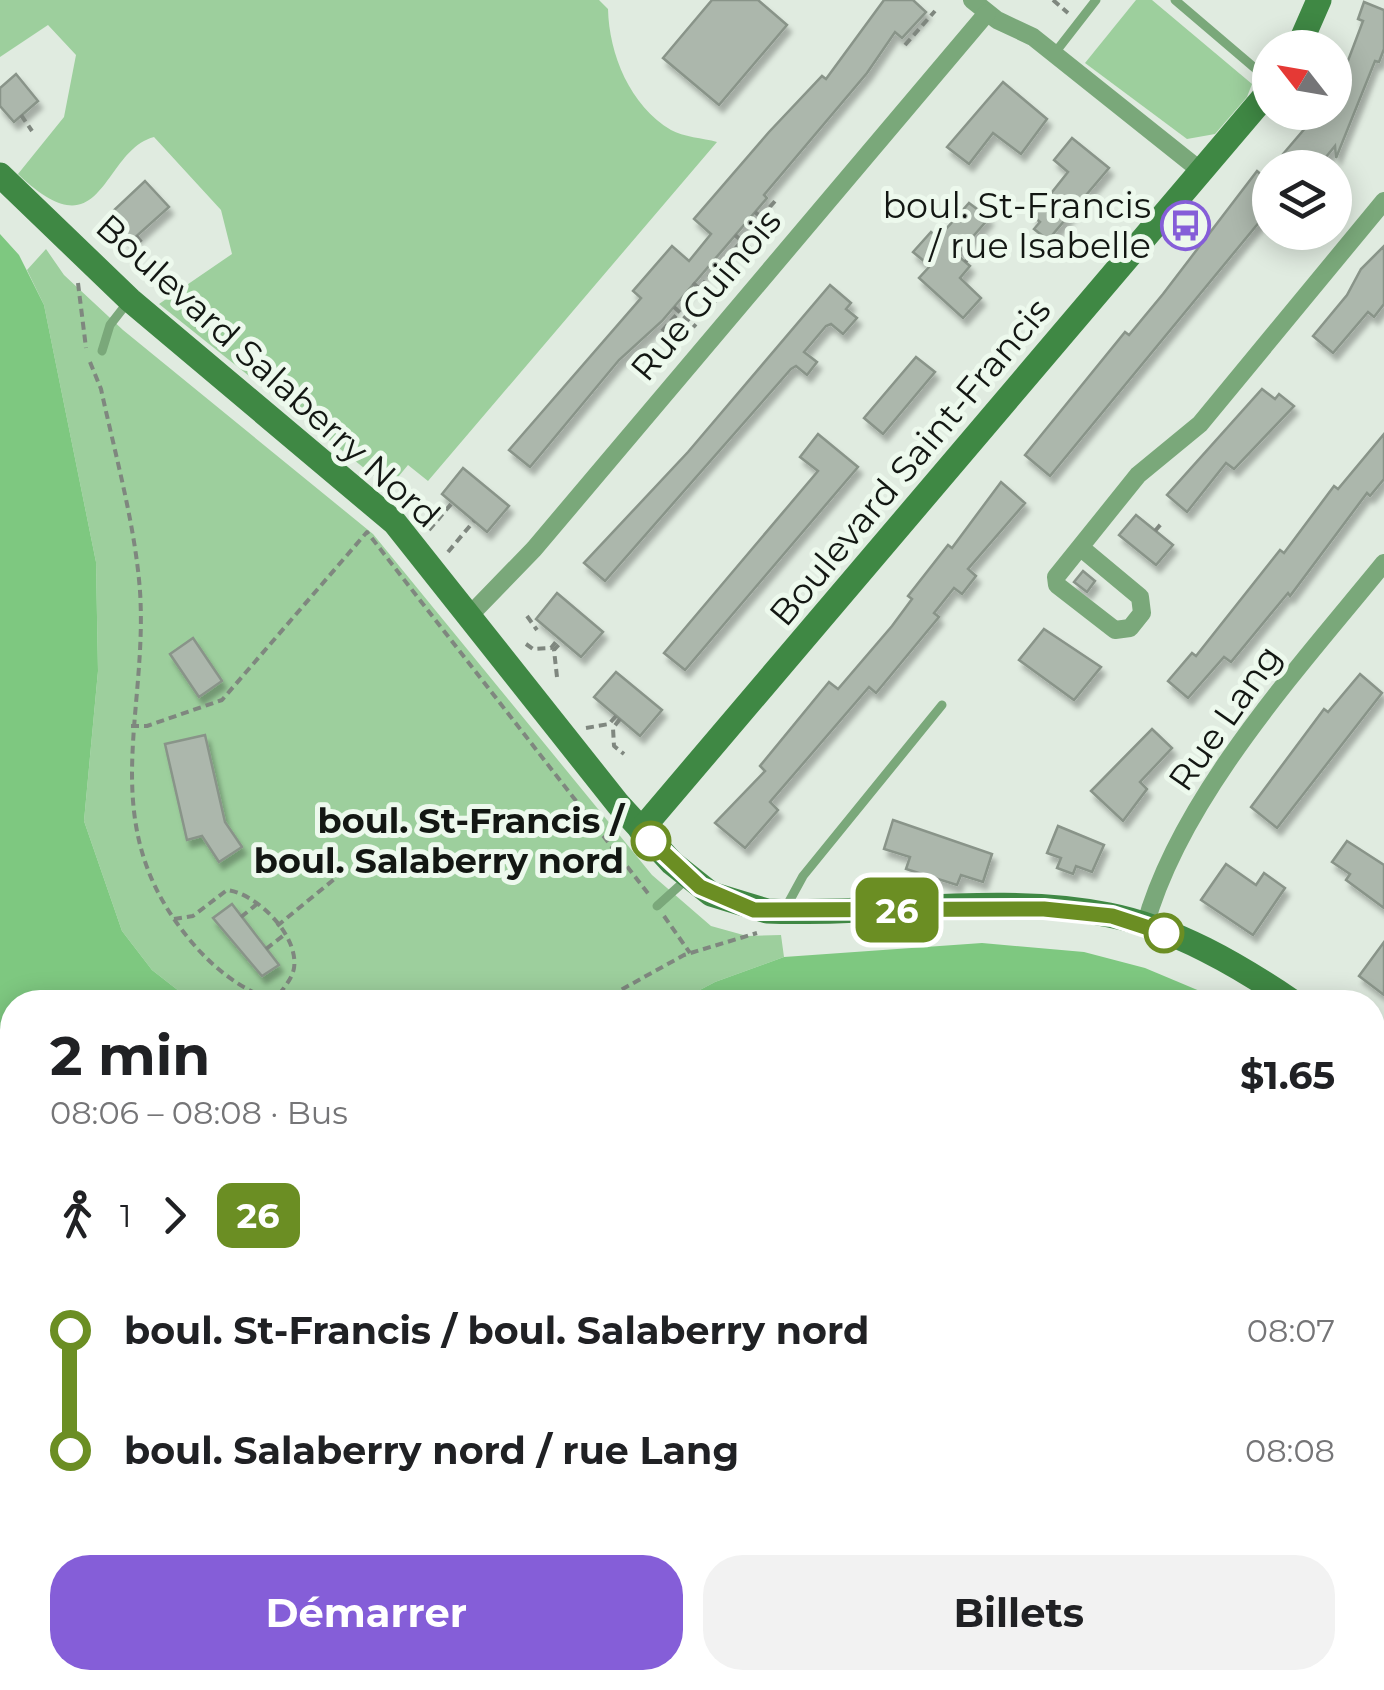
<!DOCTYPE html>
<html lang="fr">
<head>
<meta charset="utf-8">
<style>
	:root { --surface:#fff; --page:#f2f2f2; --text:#202124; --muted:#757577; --accent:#855ed8 }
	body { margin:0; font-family:Montserrat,sans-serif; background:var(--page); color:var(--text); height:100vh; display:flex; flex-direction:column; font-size:38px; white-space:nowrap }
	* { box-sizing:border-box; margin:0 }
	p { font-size:32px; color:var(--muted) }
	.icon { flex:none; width:55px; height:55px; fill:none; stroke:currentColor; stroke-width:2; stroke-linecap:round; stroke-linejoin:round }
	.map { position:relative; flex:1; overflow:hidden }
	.side { position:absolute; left:0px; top:990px; width:1385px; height:700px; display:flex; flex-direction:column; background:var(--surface); border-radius:40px 40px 0 0; box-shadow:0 5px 25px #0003 }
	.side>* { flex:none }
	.badge { padding:0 20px; border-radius:15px; font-size:35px; line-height:65px }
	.needle { width:65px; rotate:301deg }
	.buttons { position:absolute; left:1252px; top:30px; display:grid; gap:20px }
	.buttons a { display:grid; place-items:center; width:100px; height:100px; border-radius:50%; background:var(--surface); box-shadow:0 5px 25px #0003; font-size:50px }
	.map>.badge { position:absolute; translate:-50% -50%; box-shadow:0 0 0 5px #fff }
	.legs { display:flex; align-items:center; gap:15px; height:110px; padding:0 50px; font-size:32px }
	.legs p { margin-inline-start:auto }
	.summary { display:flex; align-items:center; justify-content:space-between; height:170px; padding:0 50px }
	h1 { font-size:55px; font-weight:700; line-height:75px }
	.primary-button { display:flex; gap:20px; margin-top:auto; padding:20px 50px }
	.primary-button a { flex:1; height:115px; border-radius:40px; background:var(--accent); color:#fff; font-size:40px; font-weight:700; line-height:115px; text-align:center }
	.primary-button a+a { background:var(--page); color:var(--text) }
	ul { padding:0 50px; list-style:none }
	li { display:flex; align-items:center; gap:35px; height:120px; font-size:38px }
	li i { display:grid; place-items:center; width:15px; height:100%; margin:0 12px; background:currentColor }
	li i::after { content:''; width:25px; height:25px; margin:-12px; border:8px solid; border-radius:50%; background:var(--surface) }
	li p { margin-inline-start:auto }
	li:first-child i { background:linear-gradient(#0000 50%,currentColor 0) }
	li:last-child i { background:linear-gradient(currentColor 50%,#0000 0) }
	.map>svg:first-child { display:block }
	.green { fill:#9dcf9d }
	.water { fill:#7ec880 }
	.building { fill:#acb7ac; stroke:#899489; stroke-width:2.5; filter:url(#shadow) }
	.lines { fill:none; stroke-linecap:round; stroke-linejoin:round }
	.path { stroke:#7f877f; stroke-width:4; stroke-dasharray:8 5; stroke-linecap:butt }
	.lane { stroke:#7aa87a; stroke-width:9 }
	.street { stroke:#7aa87a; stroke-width:18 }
	.secondary { stroke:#3f8844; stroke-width:25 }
	.line-1-casing { stroke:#fff; stroke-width:22 }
	.line-1 { stroke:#6b8e23; stroke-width:15 }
	.stop-1-dot { fill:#fff; stroke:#6b8e23; stroke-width:5 }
	.labels { text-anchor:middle; stroke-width:10; stroke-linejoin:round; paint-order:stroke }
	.poi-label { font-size:35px; fill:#131713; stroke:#edf9ed; text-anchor:end }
	.street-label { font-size:35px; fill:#131713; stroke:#edf9ed }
	.stop-label { font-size:35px; font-weight:bold; fill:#131713; stroke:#edf9ed; text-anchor:end }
</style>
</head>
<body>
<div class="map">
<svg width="1384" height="1690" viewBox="0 0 1384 1690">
	<defs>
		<filter id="shadow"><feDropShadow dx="4" dy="7" stdDeviation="2.5" flood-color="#0004"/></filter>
	</defs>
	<rect width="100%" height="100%" fill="#e0ebe0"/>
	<!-- green -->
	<g class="green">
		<path d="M0 0H599L608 9C609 54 630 106 671 130 683 137 703 138 717 142L428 481 408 465 389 488 159 304 232 254 221 210 154 137C101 151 104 257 18 174L64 117 76 55 48 25 0 57Z"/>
		<polygon points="1136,0 1152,0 1252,84 1247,97 1215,134 1187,139 1085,63"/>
		<polygon points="46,249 64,275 123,330 373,534 652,875 711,926 747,936 781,935 784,957 715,982 677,1002 193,1002 152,970 122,931 84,821 98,671 96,562 44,305 27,270"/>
	</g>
	<!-- water -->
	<g class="water">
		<polygon points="0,234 19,255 44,305 96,562 98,671 84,821 122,931 152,970 193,1002 12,1002 12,1678 1372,1678 1373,1122 1384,1134 1384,1690 6,1690 0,1685"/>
		<polygon points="982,943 1084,952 1145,968 1226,1002 677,1002 715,982 784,957"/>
	</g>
	<!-- building -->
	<g class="building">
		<polygon points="712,0 758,0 787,25 719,105 663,58"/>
		<polygon points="884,0 913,0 926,12 902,38 895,32 867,73 764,195 767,198 662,321 619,360 530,467 509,450 641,298 633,291 672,246 689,261 711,234 694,219 769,132 822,76 826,79"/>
		<polygon points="1364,2 1384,10 1384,49 1379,62 1375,61 1336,158 1335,146 1317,168 1299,168 1283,154 1313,119 1320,124 1324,112 1335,112 1335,71 1343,74 1363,21 1358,19"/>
		<polygon points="16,74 38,101 14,122 0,106 0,88"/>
		<polygon points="1003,82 1047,119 1021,154 993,133 969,164 947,147"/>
		<polygon points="1072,138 1109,168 1048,240 1034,229 1040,222 1033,216 1068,172 1054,160"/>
		<polygon points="1257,171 1270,182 1270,209 1050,476 1025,455 1125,332 1129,335 1163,294"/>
		<polygon points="145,181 169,207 130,242 114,224 119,220 112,212"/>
		<polygon points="969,203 989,218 957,255 970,266 960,278 981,298 963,318 919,278 930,266 913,252 931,232 938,238"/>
		<polygon points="1384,246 1384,304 1374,317 1368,312 1333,353 1313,336 1347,295 1361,269"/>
		<polygon points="830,285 851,303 846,309 857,318 843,334 831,324 826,326 804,352 817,362 807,375 796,366 791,369 605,581 584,563 688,452"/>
		<polygon points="916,357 935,372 883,434 864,418"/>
		<polygon points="1262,389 1275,399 1279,394 1294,406 1234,469 1226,463 1187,512 1167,495"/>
		<polygon points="818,434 858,467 685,670 664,653 818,471 800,457"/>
		<polygon points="1384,434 1384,479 1370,496 1367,493 1290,596 1288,593 1231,662 1224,657 1188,698 1168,681 1192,653 1196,656 1280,550 1284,553 1334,486 1338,489"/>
		<polygon points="463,468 509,506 487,532 442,494"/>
		<polygon points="1001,482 1025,503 968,569 976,576 962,594 954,588 934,613 939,617 876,693 869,687 770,802 778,810 745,848 715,823 765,771 760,766 829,682 838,689 892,626 912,599 908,596 948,545 952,548"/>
		<polygon points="1136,515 1173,545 1156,565 1119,535"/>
		<polygon points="1083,571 1095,581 1087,592 1074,582"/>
		<polygon points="557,593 603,632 581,657 536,619"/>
		<polygon points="1044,629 1101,667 1074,700 1019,660"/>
		<polygon points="193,638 222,681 199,697 170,654"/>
		<polygon points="616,672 662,710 640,736 594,697"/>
		<polygon points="1360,674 1382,693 1277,828 1251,807 1324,709 1328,712"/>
		<polygon points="1152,729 1172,748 1140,782 1147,789 1123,821 1091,791"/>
		<polygon points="205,735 225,822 242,847 219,862 202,836 187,840 165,744"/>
		<polygon points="893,820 992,854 983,882 961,875 957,885 906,869 910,857 884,849"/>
		<polygon points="1058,826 1104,845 1092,872 1076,866 1073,874 1057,868 1061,858 1047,853"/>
		<polygon points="1347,841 1384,865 1384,908 1346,880 1350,874 1332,862"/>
		<polygon points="1226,864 1256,885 1264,873 1285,888 1253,935 1201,900"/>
		<polygon points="232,904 279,965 262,976 213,918"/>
		<polygon points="1384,942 1384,995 1359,976"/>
	</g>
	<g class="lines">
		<!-- path -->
		<g class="path">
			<polyline points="1053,0 1068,13"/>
			<polyline points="905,45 935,11"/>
			<polyline points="21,115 32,131"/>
			<polyline points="755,212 778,232"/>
			<polyline points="761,217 776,200"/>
			<polyline points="735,235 758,255"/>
			<polyline points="136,236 142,243"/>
			<polyline points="726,259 742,241"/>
			<polyline points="965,262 974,252"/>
			<polyline points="78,283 86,348"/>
			<polyline points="693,283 716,303"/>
			<polyline points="700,287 714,271"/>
			<polyline points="674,307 696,327"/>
			<polyline points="662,331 679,312"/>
			<path d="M90 362 101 389C115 454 135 524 140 591 148 713 97 819 182 930 207 963 237 989 277 1002"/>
			<polyline points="429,530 452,503"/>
			<polyline points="1155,531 1161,524"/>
			<polyline points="448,552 474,521"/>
			<polyline points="527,616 537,630"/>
			<polyline points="526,644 533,649 551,648 559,638"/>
			<polyline points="557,677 554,650 562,641"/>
			<polyline points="620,719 613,728 614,746 624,754"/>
			<polyline points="131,726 147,726 222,700 367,532 650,896"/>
			<polyline points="586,728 609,724 616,716"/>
			<polyline points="664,916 690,953"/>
			<polyline points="241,917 257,904"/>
			<path d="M174 919 193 916 227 890C256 893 299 935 294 968 292 980 281 991 274 1001"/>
			<polyline points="277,926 343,872"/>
			<polyline points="266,949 284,935"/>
			<polyline points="599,1002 684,955 757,933"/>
		</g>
		<!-- lane -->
		<g class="lane">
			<polyline points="1175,0 1270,81"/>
			<polyline points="1054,54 1096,0"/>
			<polyline points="102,351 110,325 128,302"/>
			<polyline points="657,906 688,878"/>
			<polyline points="785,909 803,876 942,705"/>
		</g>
		<!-- street -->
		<g class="street">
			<polyline points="972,0 997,20 1033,37 1201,171"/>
			<polyline points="1080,547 1140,597 1142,613 1130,628 1115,630 1057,585 1056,577 1138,475 1200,424 1384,201"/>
			<polyline points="471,614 534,549 987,13"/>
			<path d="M1145 926C1180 797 1301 665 1384 563"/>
			<polyline points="1372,1059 1384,1045"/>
		</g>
		<!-- secondary -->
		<g class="secondary">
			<polyline points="1298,48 1319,0"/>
			<path d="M0 175 130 300 395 523 618 804 672 863 711 894 767 911C879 916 997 893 1109 915 1175 928 1238 965 1293 1002"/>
			<polyline points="641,830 1270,90"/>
			<polyline points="1372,1066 1384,1077"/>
		</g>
	</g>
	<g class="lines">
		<defs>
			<polyline id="line-1" points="651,841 700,887 754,910 1044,909 1112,916 1164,933"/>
		</defs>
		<!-- line-1 casing -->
		<use href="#line-1" class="line-1-casing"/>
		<!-- line-1 -->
		<use href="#line-1" class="line-1"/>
	</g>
	<!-- icons -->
	<defs>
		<symbol id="bus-ring" viewBox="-11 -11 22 22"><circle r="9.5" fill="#edf9ed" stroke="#855ed8" stroke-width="1.5"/><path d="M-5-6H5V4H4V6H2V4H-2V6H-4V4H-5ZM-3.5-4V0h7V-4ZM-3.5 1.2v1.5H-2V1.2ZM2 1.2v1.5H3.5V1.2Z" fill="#855ed8"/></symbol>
	</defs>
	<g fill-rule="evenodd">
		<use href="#bus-ring" x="1158" y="198" width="55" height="55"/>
	</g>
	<!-- markers -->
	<g class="stop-1-dot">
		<circle cx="651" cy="841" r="18"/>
		<circle cx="1164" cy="933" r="18"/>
	</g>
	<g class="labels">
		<!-- poi labels -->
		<g class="poi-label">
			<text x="1151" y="218">boul. St-Francis<tspan x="1151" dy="40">/ rue Isabelle</tspan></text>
		</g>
		<!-- street labels -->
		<g class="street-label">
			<text transform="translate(706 295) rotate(-50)" y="12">Rue Guinois</text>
			<text transform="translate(268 371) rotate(42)" y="12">Boulevard Salaberry Nord</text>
			<text transform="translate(910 462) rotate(-50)" y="12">Boulevard Saint-Francis</text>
			<text transform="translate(1225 718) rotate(-55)" y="12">Rue Lang</text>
		</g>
		<!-- stop labels -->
		<g class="stop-label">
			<text x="624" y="833">boul. St-Francis /<tspan x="624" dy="40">boul. Salaberry nord</tspan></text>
		</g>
	</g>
</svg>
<div class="buttons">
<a><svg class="needle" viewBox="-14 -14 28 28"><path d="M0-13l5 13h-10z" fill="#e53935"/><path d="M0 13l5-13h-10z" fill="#757577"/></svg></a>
<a><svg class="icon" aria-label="layers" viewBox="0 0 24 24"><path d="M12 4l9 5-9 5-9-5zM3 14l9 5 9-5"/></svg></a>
</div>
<b class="badge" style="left:897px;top:910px;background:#6b8e23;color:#fff">26</b>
<section class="side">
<div class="summary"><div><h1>2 min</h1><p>08:06 – 08:08 · Bus</p></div><b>$1.65</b></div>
<div class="legs"><svg class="icon" aria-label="walk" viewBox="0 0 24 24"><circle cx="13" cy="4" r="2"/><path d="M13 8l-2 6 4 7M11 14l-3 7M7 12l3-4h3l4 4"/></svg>1<svg class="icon" aria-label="forward" viewBox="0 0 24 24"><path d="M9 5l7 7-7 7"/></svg><b class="badge" style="background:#6b8e23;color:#fff">26</b></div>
<ul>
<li><i style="color:#6b8e23"></i><b>boul. St-Francis / boul. Salaberry nord</b><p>08:07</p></li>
<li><i style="color:#6b8e23"></i><b>boul. Salaberry nord / rue Lang</b><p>08:08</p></li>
</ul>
<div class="primary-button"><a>Démarrer</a><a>Billets</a></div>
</section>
</div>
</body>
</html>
